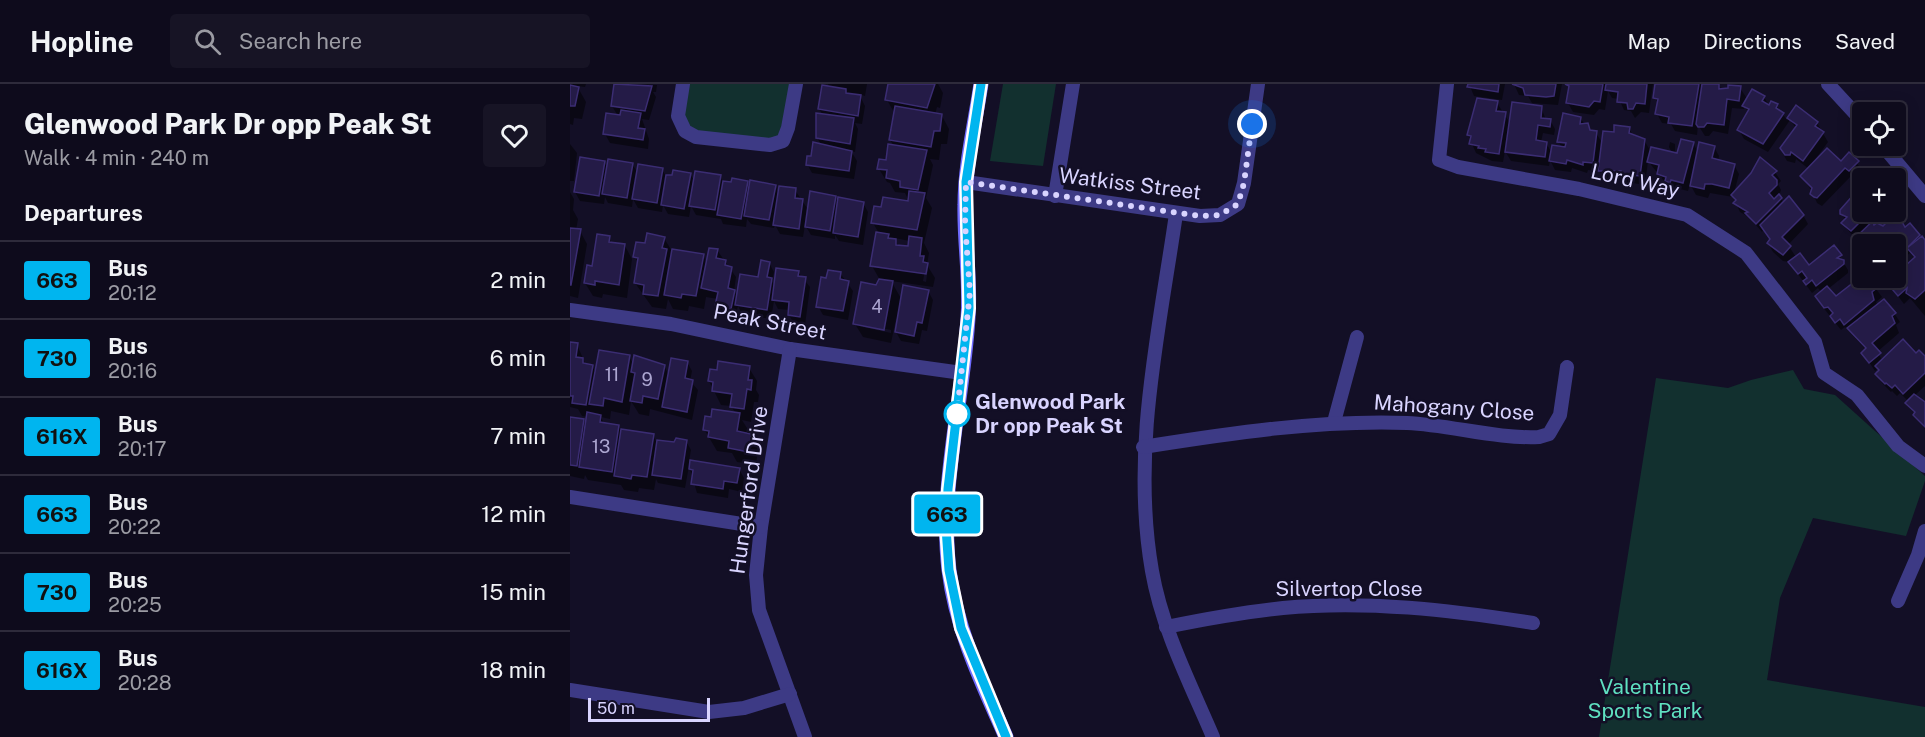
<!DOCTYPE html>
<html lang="en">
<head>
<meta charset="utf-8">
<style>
	:root { --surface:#0e0b1c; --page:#171425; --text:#f1f3f6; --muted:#9b9ba3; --line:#2e2b3b }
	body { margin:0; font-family:"Public Sans",sans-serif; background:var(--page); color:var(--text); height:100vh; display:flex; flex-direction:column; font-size:22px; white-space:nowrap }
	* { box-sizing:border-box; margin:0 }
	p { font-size:20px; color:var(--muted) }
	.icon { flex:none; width:33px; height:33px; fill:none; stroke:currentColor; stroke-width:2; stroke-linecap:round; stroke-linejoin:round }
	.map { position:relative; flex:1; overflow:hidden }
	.drawer { display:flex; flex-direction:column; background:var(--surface); width:570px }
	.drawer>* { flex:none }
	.badge { padding:0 12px; border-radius:4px; font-size:21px; line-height:39px }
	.fabs { position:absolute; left:1282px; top:18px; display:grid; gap:12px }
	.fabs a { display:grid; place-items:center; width:54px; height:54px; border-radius:6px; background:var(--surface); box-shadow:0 3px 15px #0003,0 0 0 2px var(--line); font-size:30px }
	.scale { position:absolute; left:18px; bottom:15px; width:122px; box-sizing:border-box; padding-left:6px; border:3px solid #d9d4ff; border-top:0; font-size:16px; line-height:21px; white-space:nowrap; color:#d9d4ff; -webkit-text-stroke:4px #130f26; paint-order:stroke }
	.you { position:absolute; width:30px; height:30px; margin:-15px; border:4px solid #fff; border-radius:50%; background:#1a73e8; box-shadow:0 0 0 9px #1a73e833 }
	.map>.badge { position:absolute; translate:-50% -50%; box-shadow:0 0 0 3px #fff }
	h2 { padding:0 24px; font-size:22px; line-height:54px }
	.round { display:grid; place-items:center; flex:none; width:63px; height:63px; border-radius:6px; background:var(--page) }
	.overview { display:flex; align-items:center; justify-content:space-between; height:102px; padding:0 24px }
	h1 { font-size:28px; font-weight:800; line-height:45px }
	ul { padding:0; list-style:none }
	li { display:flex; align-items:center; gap:18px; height:78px; padding:0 24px; border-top:2px solid var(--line) }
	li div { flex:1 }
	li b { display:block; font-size:22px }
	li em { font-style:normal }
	li .badge { min-width:66px; font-weight:700; text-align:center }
	header { display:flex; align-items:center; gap:36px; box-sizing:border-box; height:84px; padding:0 30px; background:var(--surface); border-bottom:2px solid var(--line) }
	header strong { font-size:28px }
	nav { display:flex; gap:33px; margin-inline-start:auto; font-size:21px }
	.search { width:420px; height:54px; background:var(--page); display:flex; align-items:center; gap:15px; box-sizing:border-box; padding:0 21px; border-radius:6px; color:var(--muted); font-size:22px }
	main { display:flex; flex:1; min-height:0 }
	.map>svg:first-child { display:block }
	.green { fill:#12302f }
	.shadow { fill:#0007; fill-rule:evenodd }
	.building { fill:#241b47; stroke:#3b2d73; stroke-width:1.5 }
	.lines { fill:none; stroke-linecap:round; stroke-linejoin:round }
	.street { stroke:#3d3a85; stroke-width:14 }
	.secondary { stroke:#6f6bff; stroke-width:15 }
	.line-casing { stroke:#fff; stroke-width:14 }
	.line { stroke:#00b5ef; stroke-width:9 }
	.walk { stroke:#d9d4ff; stroke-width:6; stroke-dasharray:0 10.8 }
	.stop-dot { fill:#fff; stroke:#00b5ef; stroke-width:3 }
	.labels { text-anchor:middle; stroke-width:5; stroke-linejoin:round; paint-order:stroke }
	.number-label { font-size:18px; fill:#aca6d1 }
	.street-label { font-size:21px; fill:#d9d4ff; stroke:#130f26 }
	.stop-label { font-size:21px; font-weight:bold; fill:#d9d4ff; stroke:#130f26; text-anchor:start }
	.park-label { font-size:21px; fill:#5fe0c0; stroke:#130f26 }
</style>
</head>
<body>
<header>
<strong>Hopline</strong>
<div class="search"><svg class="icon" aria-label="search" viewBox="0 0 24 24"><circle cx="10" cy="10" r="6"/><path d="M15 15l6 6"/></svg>Search here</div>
<nav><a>Map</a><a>Directions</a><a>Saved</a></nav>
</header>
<main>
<section class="drawer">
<div class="overview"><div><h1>Glenwood Park Dr opp Peak St</h1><p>Walk · 4 min · 240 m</p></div><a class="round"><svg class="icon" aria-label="heart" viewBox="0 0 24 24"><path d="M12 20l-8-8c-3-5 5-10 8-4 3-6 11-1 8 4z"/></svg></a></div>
<h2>Departures</h2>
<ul>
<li><span class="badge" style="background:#00b5ef;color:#111">663</span><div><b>Bus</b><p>20:12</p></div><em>2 min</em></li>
<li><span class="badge" style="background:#00b5ef;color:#111">730</span><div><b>Bus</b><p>20:16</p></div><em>6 min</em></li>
<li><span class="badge" style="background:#00b5ef;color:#111">616X</span><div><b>Bus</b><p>20:17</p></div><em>7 min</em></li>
<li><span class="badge" style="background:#00b5ef;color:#111">663</span><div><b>Bus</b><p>20:22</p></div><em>12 min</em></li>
<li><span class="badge" style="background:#00b5ef;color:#111">730</span><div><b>Bus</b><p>20:25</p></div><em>15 min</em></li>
<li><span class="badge" style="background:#00b5ef;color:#111">616X</span><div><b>Bus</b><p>20:28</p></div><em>18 min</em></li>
</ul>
</section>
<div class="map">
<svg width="1355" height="653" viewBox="0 0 1355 653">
	<rect width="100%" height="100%" fill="#130f26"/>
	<!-- green -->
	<g class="green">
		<polygon points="113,0 226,0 213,57 115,47"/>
		<polygon points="433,0 486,0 473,82 420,77"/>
		<polygon points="1223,286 1234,305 1265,311 1355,392 1355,397 1336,452 1243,434 1210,514 1197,596 1355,623 1355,653 1029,653 1086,294 1158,304 1181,296"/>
	</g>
	<!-- shadow -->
	<g class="shadow">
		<polygon points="0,0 16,0 15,3 7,2 16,18 12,35 4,34 3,41 0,40"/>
		<polygon points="46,0 87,1 86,8 83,8 86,13 79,36 72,35 79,55 78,65 40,59 35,50 48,32 42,22"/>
		<polygon points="258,0 297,0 295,12 289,10 295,22 292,40 285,39 288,45 285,68 281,67 287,77 284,95 242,89 237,80 251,60 247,54 253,31 249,25 260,4"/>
		<path d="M319 0H368L373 9 370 24 367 23 365 31 372 32 379 45 377 60H371L369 76 360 75 363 81 356 114 362 124 354 159 359 169 357 181 365 194 363 203 321 197 332 216 358 207 363 216 357 247 352 246 349 260 331 257 326 248 328 236 326 235 321 259 293 253 285 240 310 196 302 182 310 151 303 139 312 125 340 119 335 109 325 108 320 99 317 98 309 85 317 78 324 62 320 56 325 30 317 16ZM324 154 340 157 339 164 329 163ZM356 181 358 184 356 198 353 197ZM293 240 321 246V249L293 243Z"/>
		<polygon points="899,0 935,0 932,16 904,12"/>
		<polygon points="944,0 992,0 988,21 962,19 958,12 949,11"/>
		<polygon points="997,0 1083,0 1079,29 1071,28 1065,34 1061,27 1054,26 1049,15 1042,14 1038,7 1035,26 1029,25 1024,31 1003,28 998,19 1000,7"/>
		<polygon points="1087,0 1130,0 1133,5 1149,1 1152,6 1170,4 1176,13 1174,21 1194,13 1200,23 1207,22 1217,36 1226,23 1247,39 1258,58 1245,76 1271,79 1279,70 1293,87 1285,95 1281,92 1252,122 1247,119 1242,107 1232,93 1239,85 1226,75 1225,79 1217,77 1212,68 1211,64 1226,44 1220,36 1198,68 1174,55 1169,46 1179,29 1174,22 1174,25 1162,24 1158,50 1143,47 1139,52 1135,52 1128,41 1127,51 1105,47 1101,40 1092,39 1087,30 1089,21 1085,14"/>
		<polygon points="927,19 940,39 971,23 976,36 980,36 985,45 984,51 973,49 971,58 976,59 982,69 992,64 988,57 1010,34 1021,48 1026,49 1033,60 1045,50 1059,44 1063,52 1074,56 1081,68 1102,69 1099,63 1100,58 1105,60 1105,70 1108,70 1123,59 1128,68 1144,63 1149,72 1148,77 1164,81 1169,90 1164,109 1205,88 1211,97 1208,100 1211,106 1209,112 1214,119 1219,114 1229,124 1238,140 1218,161 1226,173 1239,183 1264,163 1278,186 1278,189 1258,205 1266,215 1293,192 1298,194 1312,213 1306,218 1308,222 1324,229 1330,238 1326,241 1329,249 1307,268 1313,277 1333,257 1355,276 1355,302 1344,312 1355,320 1355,345 1339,318 1330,309 1327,312 1322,307 1321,308 1312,299 1307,290 1310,287 1308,284 1305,287 1293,269 1296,266 1275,243 1271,246 1252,222 1247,213 1252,209 1248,204 1242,209 1219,178 1213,177 1203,168 1198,159 1201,156 1194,145 1192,148 1179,133 1170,128 1163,113 1140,109 1138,114 1126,111 1120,100 1118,107 1106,104 1105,107 1101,106 1078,77 1075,101 1057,98 1056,96 1034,95 1028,84 1027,87 1018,86 1017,89 1002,84 1001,88 985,86 980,76 979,82 941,77 935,67 933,78 922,77 906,69 898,51"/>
		<polygon points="0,60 7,69 4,97 0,97"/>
		<polygon points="34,78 38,84 62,80 68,89 92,86 96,92 120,90 125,98 150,92 153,99 177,98 180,104 205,102 209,110 225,106 239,127 265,113 269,120 293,119 298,128 293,161 269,157 265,151 265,155 241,151 235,141 233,153 210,150 205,141 204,144 181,140 177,135 176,143 153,140 151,135 126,131 121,122 119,133 98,130 93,121 92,128 68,124 63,115 62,123 38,119 35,113 34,120 10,117 5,108"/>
		<polygon points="1293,102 1293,128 1322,128 1336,144 1340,141 1355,158 1355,232 1340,214 1334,220 1318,199 1345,175 1340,169 1326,181 1326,160 1293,160 1293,166 1273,139 1275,136 1272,130"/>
		<polygon points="0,108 4,115 3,126 8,135 6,146 10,147 17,160 8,214 0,212"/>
		<polygon points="39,154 42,160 55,162 62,175 57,214 33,210 32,214 23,212 15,199"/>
		<polygon points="94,154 103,169 133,171 137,180 147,166 166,193 164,207 168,214 189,195 199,179 204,188 202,198 205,203 228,188 240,203 235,241 224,240 219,231 220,226 208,225 204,217 201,235 172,230 168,222 165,234 152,231 147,222 148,215 136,213 134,225 119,222 118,227 103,225 98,215 96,225 82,223 65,199 69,180 65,173 76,161"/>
		<polygon points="270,189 283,207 278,236 253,231 248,222 258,195"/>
		<polygon points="0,260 7,261 16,281 22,282 26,289 59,273 64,281 94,282 99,291 117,278 122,287 120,297 128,306 122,336 80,325 79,332 69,330 61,317 59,331 41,327 40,335 31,333 34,340 48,342 51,346 83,352 88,361 116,357 121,366 119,377 169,385 174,394 172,408 159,405 158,414 127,409 119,382 115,404 88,399 86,395 84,406 69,404 68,408 54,406 51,401 18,396 15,391 14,395 0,392 0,334 13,336 16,342 18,333 12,332 8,325 0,323"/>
		<polygon points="179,284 187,297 186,306 189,311 188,318 184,318 181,338 172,336 177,344 176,350 180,351 188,365 186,381 167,378 162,369 147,367 134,345 166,330 161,322 151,321 139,297"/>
	</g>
	<!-- building -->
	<g class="building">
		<polygon points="44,0 82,2 75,27 41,22"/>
		<polygon points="318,0 365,0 357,24 315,16"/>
		<polygon points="898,0 929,0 928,8 897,3"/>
		<polygon points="942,0 986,0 984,12 976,13 955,11 953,4"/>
		<polygon points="995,0 1033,0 1030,18 1024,17 1019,23 996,19 999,2"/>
		<polygon points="1036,0 1077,0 1075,20 1066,19 1063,25 1058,25 1057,19 1047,18 1048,8 1035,6"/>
		<polygon points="1085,0 1129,0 1122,42 1098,39 1099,33 1085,30 1088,15 1083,14"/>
		<polygon points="1132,0 1149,0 1149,5 1158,4 1158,1 1171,2 1169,17 1157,15 1154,41 1137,39 1134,43 1128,43 1126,40"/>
		<polygon points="0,1 9,3 5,22 0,22"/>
		<polygon points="252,1 276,5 276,9 291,11 288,32 248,25"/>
		<polygon points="1182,5 1195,12 1192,17 1199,21 1201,17 1208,20 1206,24 1214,29 1193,60 1167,46 1179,25 1172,22"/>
		<polygon points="907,14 928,17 926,27 936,28 929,70 915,68 916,65 908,64 909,62 899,60 901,52 897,51"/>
		<polygon points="942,18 972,22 971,34 981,35 980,43 968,41 966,56 977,58 975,73 935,68"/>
		<polygon points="1226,21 1248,38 1245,42 1254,48 1233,77 1221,68 1220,71 1215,71 1210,64 1227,41 1217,34"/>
		<polygon points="325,22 372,30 370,47 364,47 361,63 319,56"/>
		<polygon points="51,26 71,29 68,44 75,45 73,56 33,50 36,29 50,31"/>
		<polygon points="246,29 284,34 280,60 246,54"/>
		<polygon points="993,29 1011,33 1010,40 1018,39 1020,46 1027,47 1023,79 1013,78 1013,81 997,76 996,80 979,77 982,61 995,63 996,59 987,58"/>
		<polygon points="1044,41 1060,43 1059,49 1075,55 1070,92 1051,90 1051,87 1028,87 1033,47 1044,48"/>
		<polygon points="1111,55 1124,58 1113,99 1101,96 1100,99 1095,97 1096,93 1087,90 1089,81 1077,78 1081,63 1107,69"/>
		<polygon points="243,58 282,67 279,87 236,81 237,72 241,72"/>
		<polygon points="1129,58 1145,62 1142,74 1165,80 1159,104 1142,100 1135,100 1134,105 1120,102"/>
		<polygon points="318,60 357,66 348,106 330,103 330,97 316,94 317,86 307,85 309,75 316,76"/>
		<polygon points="1257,64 1271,77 1279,68 1289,77 1279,87 1275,84 1247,114 1244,113 1240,110 1242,104 1230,92"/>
		<polygon points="10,73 35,77 29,112 4,108"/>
		<polygon points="1190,73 1207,87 1202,91 1207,96 1207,101 1199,109 1204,115 1209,110 1212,114 1186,140 1175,129 1178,128 1163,119 1166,116 1161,111 1181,89"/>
		<polygon points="38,75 63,79 57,114 32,110"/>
		<polygon points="68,80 93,84 87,119 62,115"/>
		<polygon points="103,86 121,89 114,125 91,121 96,91 102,91"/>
		<polygon points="125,87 151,91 145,126 119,122"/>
		<polygon points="162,94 178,97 171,135 147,131 153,97 161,98"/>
		<polygon points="180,96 206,101 199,136 174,132"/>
		<polygon points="1293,100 1293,128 1300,128 1281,147 1271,139 1277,133 1270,130 1270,126"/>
		<polygon points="209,102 226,104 225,114 233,115 229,145 203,141"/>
		<polygon points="240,107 266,112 260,147 235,143"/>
		<polygon points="339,107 355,109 347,146 301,139 304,122 311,123 313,113 338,117"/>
		<polygon points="1219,112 1234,131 1212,153 1221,162 1213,171 1197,159 1200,155 1190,141"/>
		<polygon points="268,113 294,118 288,153 263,149"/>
		<polygon points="1312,128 1327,129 1335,143 1340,139 1350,151 1337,164 1334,161 1326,168 1326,160 1293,160 1293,165 1284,155"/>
		<polygon points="1315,128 1316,139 1313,142 1307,139 1304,141 1303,138"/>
		<polygon points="0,144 11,145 1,201 0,201"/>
		<polygon points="306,148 319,150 318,154 326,155 326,161 338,162 339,152 352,154 350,172 354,172 353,178 358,179 356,190 300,182"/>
		<polygon points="77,149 95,153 92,164 97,165 88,212 73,210 74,201 64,199 68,174 63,173 66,158 75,159"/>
		<polygon points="27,150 40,152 39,158 55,160 49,201 25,197 25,201 14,199 17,181 22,182"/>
		<polygon points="1352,152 1355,156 1355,206 1345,215 1336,209 1337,204 1328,212 1316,198 1326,194 1326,190 1345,173 1337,164"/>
		<polygon points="1264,161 1272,171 1267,174 1274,176 1274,180 1246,202 1242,196 1236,201 1233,197 1237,194 1232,187 1228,190 1218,178 1230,169 1239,181"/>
		<polygon points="139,164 148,165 146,174 156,176 155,181 162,183 158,204 165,206 161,225 145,222 148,208 131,204"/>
		<polygon points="102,165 134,170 126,212 112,210 111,214 94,211"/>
		<polygon points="191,176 200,178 197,193 202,194 197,226 165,221 170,190 188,193"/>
		<polygon points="206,184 229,187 228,192 236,193 230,233 218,231 219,218 202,216"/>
		<polygon points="258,186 271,188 270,195 279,197 273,227 246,223 251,193 256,194"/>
		<polygon points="1293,191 1293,194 1300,194 1308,203 1302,208 1304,216 1274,241 1270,235 1265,239 1260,232 1263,229 1258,223 1254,224 1245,212 1257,202 1266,212"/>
		<polygon points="309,195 323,197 314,246 283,240 291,198 306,201"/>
		<polygon points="333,201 359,206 352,239 347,238 344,252 325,248"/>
		<polygon points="1314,215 1326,229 1322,232 1325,239 1302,259 1311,269 1299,279 1291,269 1296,264 1277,244"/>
		<polygon points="1333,255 1346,269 1349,266 1355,272 1355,289 1333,310 1325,301 1322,304 1316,299 1315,300 1305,290 1309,286 1305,282"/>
		<polygon points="0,258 8,259 6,273 13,274 13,279 23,281 16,321 2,319 3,312 0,312"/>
		<polygon points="29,266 60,271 52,318 34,314 33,322 19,320"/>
		<polygon points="64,271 95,281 88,315 73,312 72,319 60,317 65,289 61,288"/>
		<polygon points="101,274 118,277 115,294 123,296 117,328 92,323"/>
		<polygon points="148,277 180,282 178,296 182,296 181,306 177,305 174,325 160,323 162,310 142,307 143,298 138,297 140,285 147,286"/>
		<polygon points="1344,310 1355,318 1355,343 1343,331 1345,328 1335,319"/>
		<polygon points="142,325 170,329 167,347 181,350 179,368 158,364 159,357 138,353 139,347 133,346 135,332 141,333"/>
		<polygon points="17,328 31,331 30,338 49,341 42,388 9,383"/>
		<polygon points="0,333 14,335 7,382 0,381"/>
		<polygon points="51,345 84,350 77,393 62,391 61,395 44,392"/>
		<polygon points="106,354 117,356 111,395 82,391 87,356 104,358"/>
		<polygon points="120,376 170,384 167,399 154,397 153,405 121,400 123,386 119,385"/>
	</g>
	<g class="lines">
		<!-- street -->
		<g class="street">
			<polyline points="113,0 108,32 115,47 126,53 200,61 213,57 218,44 226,0"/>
			<polyline points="877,0 869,76 888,83 1009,105 1117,131 1176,169 1245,258 1254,289 1287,311 1328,362 1355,382"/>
			<polyline points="1258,0 1293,38"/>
			<polyline points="1313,62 1355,112"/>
			<polyline points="396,98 630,132 650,131 668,120 674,99 688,0"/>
			<polyline points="485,112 503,0"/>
			<path d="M606 130C589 248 561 367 582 487 592 545 620 599 643 653"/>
			<polyline points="0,226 101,240 220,265 392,289"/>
			<polyline points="220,265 191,443 186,491 189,526 235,653"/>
			<polyline points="764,338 787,253"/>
			<path d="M573 363C661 349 747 336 837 339 881 341 926 355 969 353L979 350 990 331 997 283"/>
			<polyline points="0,413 191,443"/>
			<polyline points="1328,517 1348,471 1355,447"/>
			<path d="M596 543C635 535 673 528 713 524 796 516 881 526 963 539"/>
			<polyline points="0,606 139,628 174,624 220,610"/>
		</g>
		<!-- secondary -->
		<path class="secondary" d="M411 0C405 40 395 81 395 121 394 159 401 196 398 234 393 318 369 402 379 486 386 545 412 599 436 653"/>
	</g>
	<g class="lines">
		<defs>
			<polyline id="line" points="411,0 396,98 399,224 378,405 376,444 379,486 391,544 436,653"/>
		</defs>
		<!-- line casing -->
		<use href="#line" class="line-casing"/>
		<!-- line -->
		<use href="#line" class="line"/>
		<!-- walk -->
		<polyline class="walk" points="387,330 400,208 395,140 396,98 630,132 650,131 668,120 674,99 682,40"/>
	</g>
	<!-- markers -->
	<circle class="stop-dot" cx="387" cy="330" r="12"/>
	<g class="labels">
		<!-- number labels -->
		<g class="number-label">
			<text x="307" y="229">4</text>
			<text x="42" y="297">11</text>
			<text x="77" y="302">9</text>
			<text x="31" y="369">13</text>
		</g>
		<!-- street labels -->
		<g class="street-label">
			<text transform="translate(1065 97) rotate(13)" y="7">Lord Way</text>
			<text transform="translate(560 100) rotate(7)" y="7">Watkiss Street</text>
			<text transform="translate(200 238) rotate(11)" y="7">Peak Street</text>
			<text transform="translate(884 324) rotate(4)" y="7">Mahogany Close</text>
			<text transform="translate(179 406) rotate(-82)" y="7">Hungerford Drive</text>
			<text x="779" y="512">Silvertop Close</text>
		</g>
		<!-- stop labels -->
		<g class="stop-label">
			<text x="405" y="325">Glenwood Park<tspan x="405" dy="24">Dr opp Peak St</tspan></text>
		</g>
		<!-- park labels -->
		<g class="park-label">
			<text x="1075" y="610">Valentine<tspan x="1075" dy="24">Sports Park</tspan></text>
		</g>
	</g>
</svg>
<div class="fabs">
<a><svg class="icon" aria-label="locate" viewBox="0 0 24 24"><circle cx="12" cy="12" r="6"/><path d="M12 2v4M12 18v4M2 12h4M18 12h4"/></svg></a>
<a>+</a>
<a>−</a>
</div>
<div class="scale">50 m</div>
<div class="you" style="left:682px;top:40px"></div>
<b class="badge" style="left:377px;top:430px;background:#00b5ef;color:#111">663</b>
</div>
</main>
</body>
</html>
